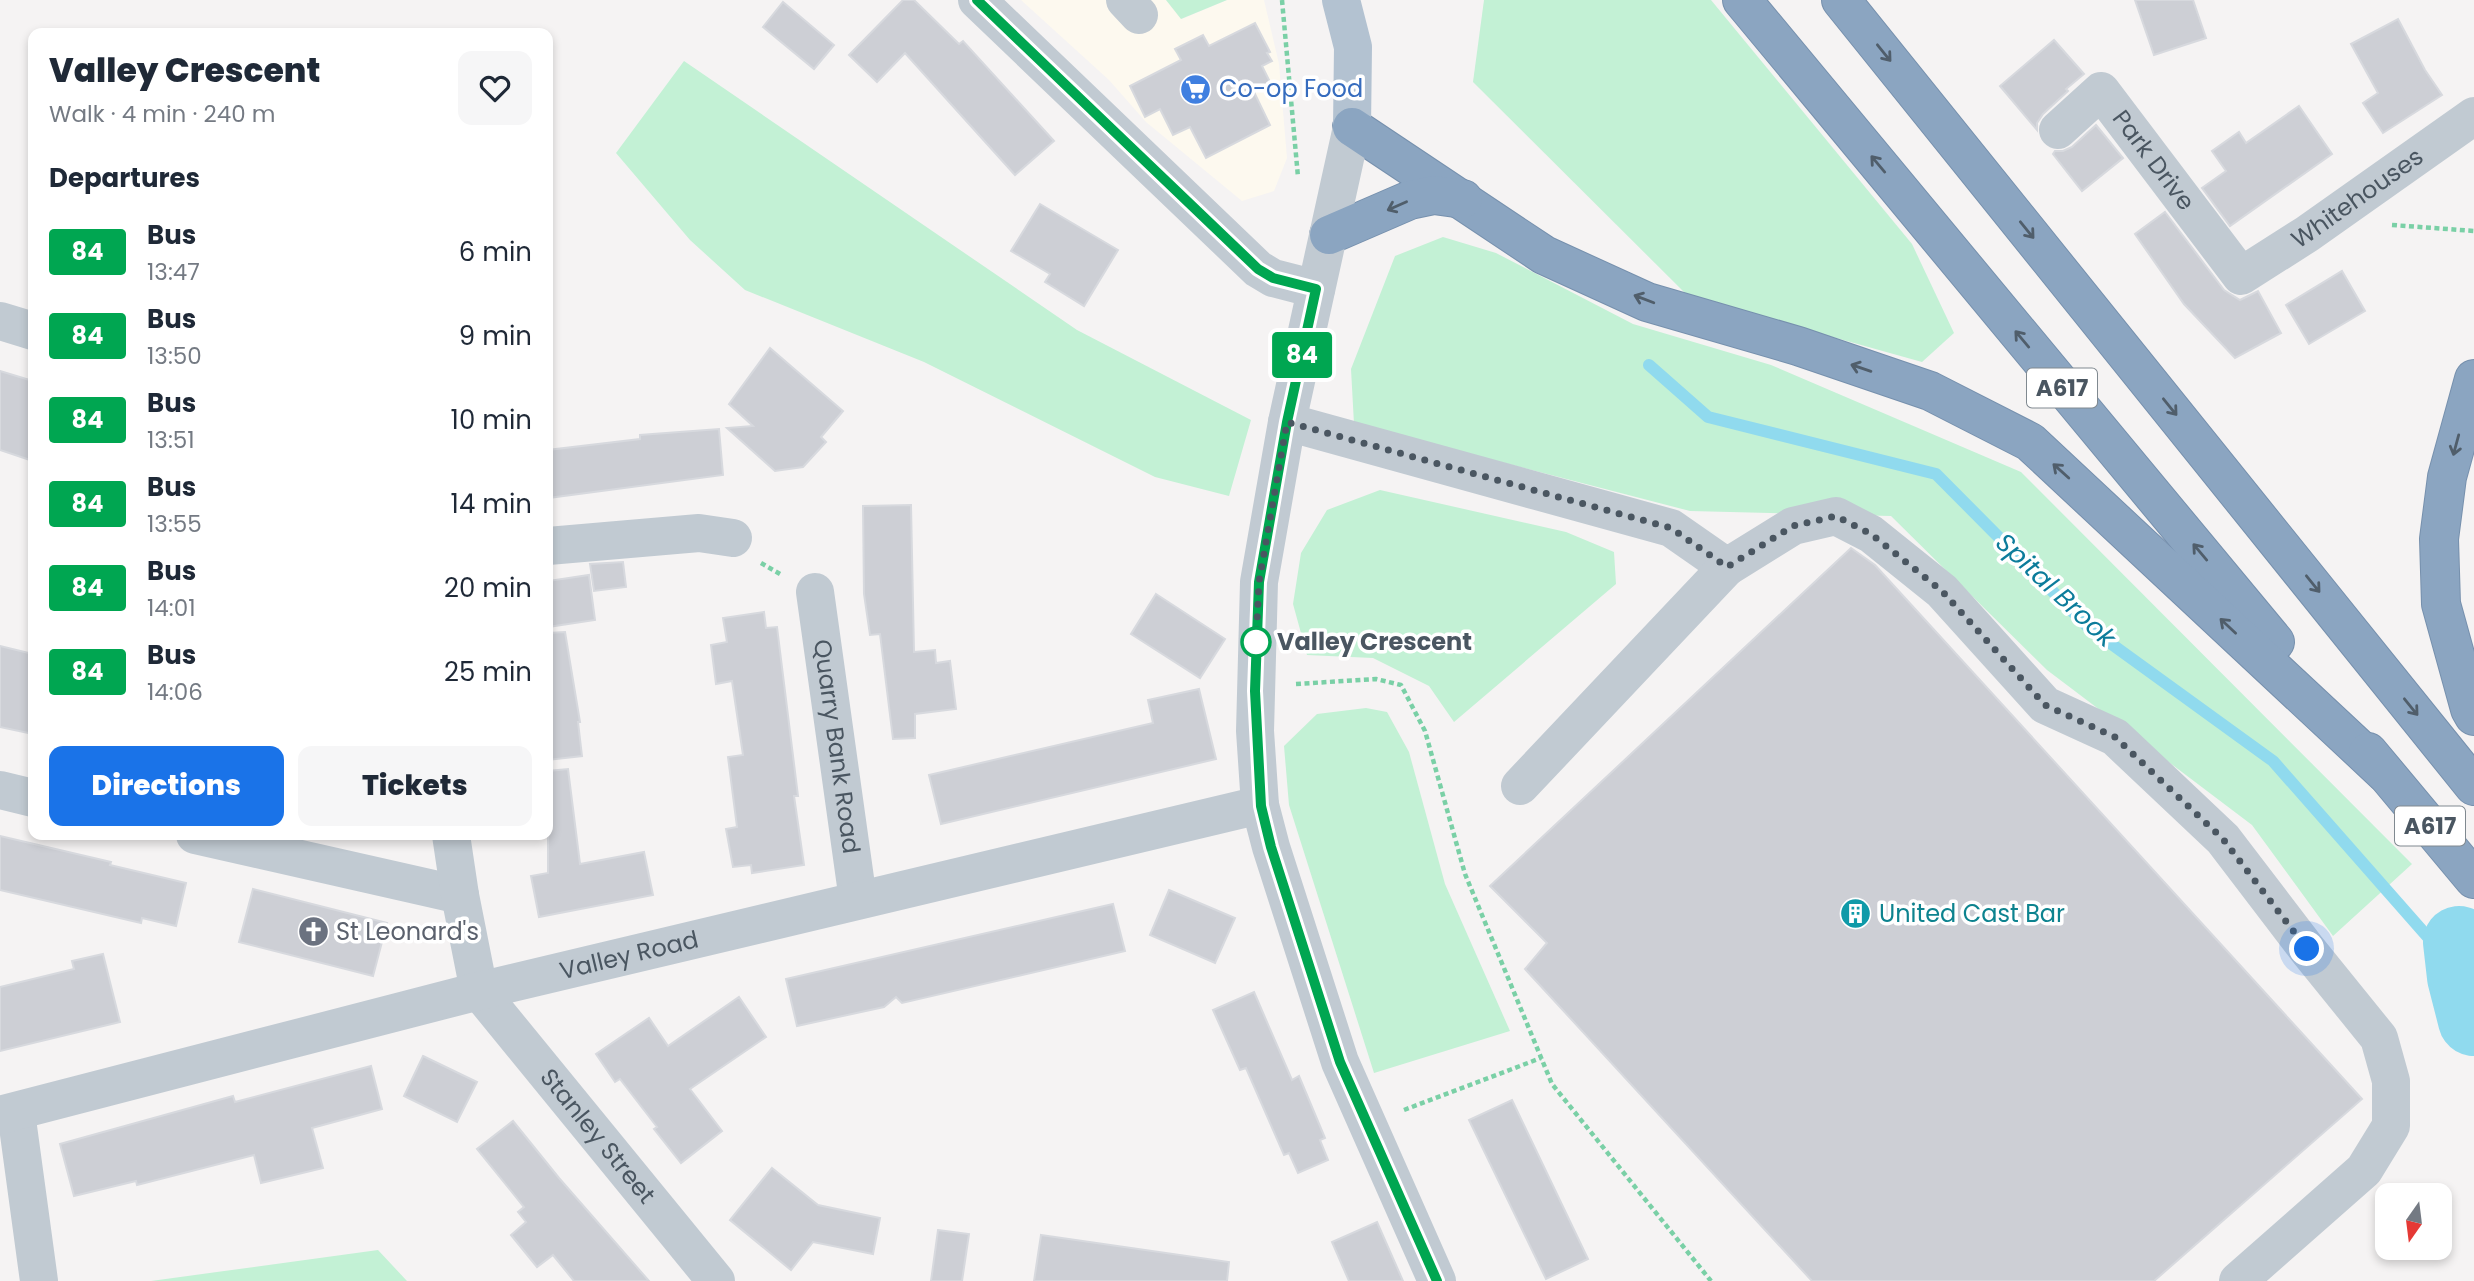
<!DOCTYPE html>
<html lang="en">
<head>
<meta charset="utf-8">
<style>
	:root { --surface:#fff; --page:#f6f6f7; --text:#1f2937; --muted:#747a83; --accent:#1a73e8 }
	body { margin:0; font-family:Poppins,sans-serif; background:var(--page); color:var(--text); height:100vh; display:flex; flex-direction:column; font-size:26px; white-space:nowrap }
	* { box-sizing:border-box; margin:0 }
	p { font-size:23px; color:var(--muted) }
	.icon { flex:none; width:38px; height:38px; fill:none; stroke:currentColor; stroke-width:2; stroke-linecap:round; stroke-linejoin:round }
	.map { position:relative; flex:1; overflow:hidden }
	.sheet { position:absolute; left:28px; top:28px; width:525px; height:812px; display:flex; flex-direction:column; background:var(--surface); border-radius:14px; box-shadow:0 4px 10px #0003 }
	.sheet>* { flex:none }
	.badge { padding:0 14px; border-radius:5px; font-size:24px; line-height:46px }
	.needle { width:46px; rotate:194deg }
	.controls { position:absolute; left:2375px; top:1183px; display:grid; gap:14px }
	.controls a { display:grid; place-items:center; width:77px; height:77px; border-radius:14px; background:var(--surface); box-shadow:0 4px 10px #0003; font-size:35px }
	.you { position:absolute; width:35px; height:35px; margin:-18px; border:5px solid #fff; border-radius:50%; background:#1a73e8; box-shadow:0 0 0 10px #1a73e833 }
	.map>.badge { position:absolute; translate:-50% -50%; box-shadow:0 0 0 4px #fff }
	h2 { padding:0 21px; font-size:26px; line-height:63px }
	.round { display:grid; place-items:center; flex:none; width:74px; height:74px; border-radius:14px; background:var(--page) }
	.summary { display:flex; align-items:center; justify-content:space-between; height:119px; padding:0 21px }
	h1 { font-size:33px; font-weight:800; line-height:52px }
	.primary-button { display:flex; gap:14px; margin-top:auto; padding:14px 21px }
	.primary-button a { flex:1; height:80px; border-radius:14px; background:var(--accent); color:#fff; font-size:28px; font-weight:800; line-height:80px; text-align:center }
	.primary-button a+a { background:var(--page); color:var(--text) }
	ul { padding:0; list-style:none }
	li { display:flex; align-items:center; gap:21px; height:84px; padding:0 21px }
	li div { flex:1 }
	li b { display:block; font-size:26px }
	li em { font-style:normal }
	li .badge { min-width:77px; font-weight:700; text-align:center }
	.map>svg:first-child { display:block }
	.commercial { fill:#fdf9ef }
	.green { fill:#c3f1d5 }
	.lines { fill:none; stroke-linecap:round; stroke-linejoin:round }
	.stream { stroke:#90daee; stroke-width:12 }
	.river { stroke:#90daee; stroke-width:72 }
	.building { fill:#cdcfd5; stroke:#d7d9de; stroke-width:2 }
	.highway-casing { stroke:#7690ad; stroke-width:40 }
	.path { stroke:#7ad0a6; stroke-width:4.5; stroke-dasharray:5 3.5; stroke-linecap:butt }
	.minor { stroke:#c1cad2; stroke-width:38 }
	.major { stroke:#b3c2d1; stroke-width:38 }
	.highway { stroke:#8ba5c1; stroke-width:38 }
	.oneway { stroke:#505e6b }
	.line-casing { stroke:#fff; stroke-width:16 }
	.line { stroke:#00a651; stroke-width:10 }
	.walk { stroke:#4a5661; stroke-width:7; stroke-dasharray:0 12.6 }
	.stop-dot { fill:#fff; stroke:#00a651; stroke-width:3.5 }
	.labels { text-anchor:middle; stroke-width:7; stroke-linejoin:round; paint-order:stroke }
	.shield { fill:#fff; stroke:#808990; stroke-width:2 }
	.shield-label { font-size:23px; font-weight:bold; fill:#4a5661 }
	.shop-label { font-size:24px; fill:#366cbe; stroke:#fff; text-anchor:start }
	.street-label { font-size:24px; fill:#4a5661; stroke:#fff }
	.stop-label { font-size:24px; font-weight:bold; fill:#4a5661; stroke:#fff; text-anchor:start }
	.culture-label { font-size:24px; fill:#0d838f; stroke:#fff; text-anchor:start }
	.worship-label { font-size:24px; fill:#5b616d; stroke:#fff; text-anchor:start }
	.water-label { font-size:26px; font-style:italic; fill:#0c7c9b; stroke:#fff }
</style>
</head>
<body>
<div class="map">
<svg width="2474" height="1281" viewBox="0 0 2474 1281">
	<rect width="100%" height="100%" fill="#f5f3f3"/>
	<!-- commercial -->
	<polygon class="commercial" points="1021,0 1166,0 1182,19 1227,0 1264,0 1279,64 1287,158 1274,191 1242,201 1146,122 1109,80"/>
	<!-- green -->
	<g class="green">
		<polygon points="1166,0 1227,0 1181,19"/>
		<polygon points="1484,0 1711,0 1912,244 1954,333 1922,362 1689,297 1473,82"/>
		<polygon points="684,61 1077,330 1251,420 1229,496 1155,477 924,362 745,290 690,240 616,153"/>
		<polygon points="1443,237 1496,253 1633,324 1771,365 2021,472 2412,864 2333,936 2252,825 2047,670 1891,516 1690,511 1354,424 1351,369 1395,256"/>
		<polygon points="1380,490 1566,532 1614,552 1616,584 1454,722 1429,686 1373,658 1307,655 1293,604 1301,553 1327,510"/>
		<polygon points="1366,708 1387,712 1409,752 1445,884 1510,1031 1374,1073 1289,805 1284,746 1317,714"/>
		<polygon points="378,1250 407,1281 150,1281 151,1281"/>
	</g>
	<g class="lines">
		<!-- stream -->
		<polyline class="stream" points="1649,365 1708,417 1936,474 2088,627 2273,761 2463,977"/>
		<!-- river -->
		<polyline class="river" points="2459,942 2463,977 2474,1020"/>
	</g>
	<!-- building -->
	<g class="building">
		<polygon points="903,0 914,0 959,44 963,41 1054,141 1015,175 905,53 877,82 849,55"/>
		<polygon points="2135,0 2193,0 2206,38 2154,55"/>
		<polygon points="783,2 834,45 814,69 763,27"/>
		<polygon points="2398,19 2425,70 2442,95 2383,133 2363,103 2378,93 2351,44"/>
		<polygon points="1255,23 1270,52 1267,53 1272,61 1262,66 1271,84 1254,92 1270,125 1206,158 1190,127 1173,135 1160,109 1145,117 1130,86 1181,60 1175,49 1203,35 1209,46"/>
		<polygon points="2054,40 2084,74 2066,89 2068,91 2043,114 2037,123 2037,130 2000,86"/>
		<polygon points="2299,106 2332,154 2230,226 2202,188 2226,171 2212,151 2239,132 2246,143"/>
		<polygon points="2096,125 2123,158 2082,191 2053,154 2055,151 2063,151 2072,147"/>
		<polygon points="1040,204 1118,250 1084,306 1045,282 1050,274 1011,251"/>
		<polygon points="2165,212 2224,290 2240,300 2258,291 2281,333 2235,358 2184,304 2135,234"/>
		<polygon points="2342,271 2365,311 2309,344 2286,305"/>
		<polygon points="770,348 843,411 821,437 826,442 803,467 775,471 727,428 753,426 729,404"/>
		<polygon points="0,371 33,381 33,461 0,450"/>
		<polygon points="719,429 723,475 548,498 548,450 640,439 640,435"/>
		<polygon points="911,505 914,652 935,650 936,663 950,661 956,709 915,714 915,738 893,739 880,634 870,635 864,594 863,506"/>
		<polygon points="1851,548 1875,565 2362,1099 2154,1281 1812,1281 1525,969 1547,943 1490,886"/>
		<polygon points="623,562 626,587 594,591 590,564"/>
		<polygon points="589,575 595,620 548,627 548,581"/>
		<polygon points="1156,594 1225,639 1200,678 1131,634"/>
		<polygon points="764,612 766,628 777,627 798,796 794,796 804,865 752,873 751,865 733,867 726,829 737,827 728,757 743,755 732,681 716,684 711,645 727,642 723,618"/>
		<polygon points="565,632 580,722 578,722 582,756 548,760 548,633"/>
		<polygon points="0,646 33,654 33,734 0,727"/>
		<polygon points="1199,689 1216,759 941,824 929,775 1153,723 1148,700"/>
		<polygon points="568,769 580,864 644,852 653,895 539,917 531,876 548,873 548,771"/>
		<polygon points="0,836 111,862 110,865 186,883 176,926 142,918 141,923 0,890"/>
		<polygon points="253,889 387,923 373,976 239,942"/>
		<polygon points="1169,890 1235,918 1215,963 1150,935"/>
		<polygon points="1113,904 1125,951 902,1003 896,997 884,1007 797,1026 786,979"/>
		<polygon points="103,954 120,1022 0,1051 0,987 74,969 72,961"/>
		<polygon points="1254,992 1292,1080 1299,1076 1325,1138 1320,1140 1328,1160 1298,1173 1289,1153 1284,1155 1246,1068 1240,1070 1213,1010"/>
		<polygon points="739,997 766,1037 690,1089 722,1131 681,1163 654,1129 657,1127 620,1079 615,1082 596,1054 649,1018 668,1046"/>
		<polygon points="423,1056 477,1082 457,1122 404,1096"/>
		<polygon points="371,1066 382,1109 312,1128 323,1168 261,1183 254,1155 137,1185 136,1181 74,1196 60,1144 233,1096 235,1102"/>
		<polygon points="1512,1100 1588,1259 1546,1279 1469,1120"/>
		<polygon points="513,1121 559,1178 649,1281 574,1281 553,1255 537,1267 511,1235 526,1222 518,1212 524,1207 477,1149"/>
		<polygon points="772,1168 818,1205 880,1218 873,1254 813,1242 791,1270 730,1220"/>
		<polygon points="1377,1222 1403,1281 1349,1281 1332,1242"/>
		<polygon points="938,1230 969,1234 962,1281 931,1281"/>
		<polygon points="1041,1235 1229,1262 1227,1281 1034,1281"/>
	</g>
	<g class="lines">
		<defs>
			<g id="highway">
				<polyline points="1742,0 2275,642"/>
				<polyline points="1841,0 2474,786"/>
				<polyline points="1352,127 1544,255 1647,302 1798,346 1930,391 2030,442 2385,773"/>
				<polyline points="1329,235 1410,200 1434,195 1463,199"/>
				<polyline points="2474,379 2447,477 2439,539 2441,604 2470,709 2474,716"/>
				<polyline points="2368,752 2474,879"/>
			</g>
		</defs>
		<!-- highway casing -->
		<use href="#highway" class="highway-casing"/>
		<!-- path -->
		<g class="path">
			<polyline points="1282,0 1298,177"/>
			<polyline points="2392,225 2474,231"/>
			<polyline points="761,563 780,574"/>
			<polyline points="1296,684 1376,679 1401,685 1425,731 1465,874 1552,1084 1711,1281"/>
			<polyline points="1404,1110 1541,1058"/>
		</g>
		<!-- minor -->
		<g class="minor">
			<polyline points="977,0 1258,269 1273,278 1316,289"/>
			<polyline points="1125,0 1139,15"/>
			<polyline points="1352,127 1287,422 1259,582 1255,731 1260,805 1271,847 1340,1062 1437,1281"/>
			<path id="s1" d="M2058 130 2101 91 2241 276 2307 234 2474 116"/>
			<polyline points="0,321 33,331"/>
			<polyline points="1287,422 1671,528 1727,567 1793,526 1836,516 1871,534 1942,591 2045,705 2115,737 2223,839 2307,949 2379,1038 2391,1081 2391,1126 2364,1170 2238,1281"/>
			<polyline points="548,546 699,533 733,538"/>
			<path id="s2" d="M815 592 858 900"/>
			<polyline points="1520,786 1727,567"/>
			<polyline points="0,790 33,798"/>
			<polyline points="195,835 460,895"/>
			<path id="s3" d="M451 835 460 895 479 991 716 1281"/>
			<polyline points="16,1112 39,1281"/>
			<path id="s4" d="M0 1115 479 991 1260 805"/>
		</g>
		<!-- major -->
		<polyline class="major" points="1341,0 1353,47 1352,127"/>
		<!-- highway -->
		<use href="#highway" class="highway"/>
	</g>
	<!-- one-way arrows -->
	<defs><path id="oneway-shaft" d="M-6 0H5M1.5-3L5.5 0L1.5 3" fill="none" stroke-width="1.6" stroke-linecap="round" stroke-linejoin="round" transform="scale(1.75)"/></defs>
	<g class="oneway">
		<use href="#oneway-shaft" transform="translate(1884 53) rotate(51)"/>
		<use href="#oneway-shaft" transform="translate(1878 164) rotate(-130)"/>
		<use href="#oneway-shaft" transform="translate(1397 206) rotate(156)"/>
		<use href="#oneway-shaft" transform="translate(2027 230) rotate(51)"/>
		<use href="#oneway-shaft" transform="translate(1644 299) rotate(-159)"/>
		<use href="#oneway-shaft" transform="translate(2022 339) rotate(-130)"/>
		<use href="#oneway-shaft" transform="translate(1861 368) rotate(-161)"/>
		<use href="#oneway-shaft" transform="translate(2170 407) rotate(51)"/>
		<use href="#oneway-shaft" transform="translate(2456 445) rotate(105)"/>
		<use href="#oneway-shaft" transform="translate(2061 471) rotate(-138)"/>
		<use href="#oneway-shaft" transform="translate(2200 552) rotate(-130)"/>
		<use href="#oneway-shaft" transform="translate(2313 584) rotate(51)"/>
		<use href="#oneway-shaft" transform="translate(2228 626) rotate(-137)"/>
		<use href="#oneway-shaft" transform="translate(2411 707) rotate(51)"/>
	</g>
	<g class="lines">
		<defs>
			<polyline id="line" points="977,0 1258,269 1273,278 1316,289 1287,422 1259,582 1255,691 1261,806 1271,847 1340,1062 1437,1281"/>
		</defs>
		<!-- line casing -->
		<use href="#line" class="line-casing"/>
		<!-- line -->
		<use href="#line" class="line"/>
		<!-- walk -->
		<polyline class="walk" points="1256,642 1259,582 1287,422 1671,528 1727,567 1793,526 1836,516 1871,534 1942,591 2045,705 2115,737 2223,839 2307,949"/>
	</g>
	<!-- icons -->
	<defs>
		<symbol id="supermarket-disc" viewBox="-11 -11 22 22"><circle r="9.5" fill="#3f7fe0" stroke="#fff"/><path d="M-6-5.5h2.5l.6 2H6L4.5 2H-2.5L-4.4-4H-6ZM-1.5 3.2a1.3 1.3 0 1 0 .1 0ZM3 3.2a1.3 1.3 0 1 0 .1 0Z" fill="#fff"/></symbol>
		<symbol id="building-disc" viewBox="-11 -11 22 22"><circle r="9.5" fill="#0f9aa8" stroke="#fff"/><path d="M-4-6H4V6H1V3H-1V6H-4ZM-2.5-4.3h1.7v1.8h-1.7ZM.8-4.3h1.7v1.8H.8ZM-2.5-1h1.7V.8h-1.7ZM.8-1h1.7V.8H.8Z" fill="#fff"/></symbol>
		<symbol id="church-disc" viewBox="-11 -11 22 22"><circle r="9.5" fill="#6b7280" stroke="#fff"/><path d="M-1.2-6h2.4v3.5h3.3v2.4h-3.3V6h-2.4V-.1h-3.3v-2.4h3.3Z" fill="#fff"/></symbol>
	</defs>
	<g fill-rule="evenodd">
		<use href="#supermarket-disc" x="1178" y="72" width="35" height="35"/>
		<use href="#building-disc" x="1838" y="896" width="35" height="35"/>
		<use href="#church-disc" x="296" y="914" width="35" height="35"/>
	</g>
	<!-- markers -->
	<circle class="stop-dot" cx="1256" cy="642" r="14"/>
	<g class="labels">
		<!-- shield labels -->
		<g class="shield">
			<rect x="2027" y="368.5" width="70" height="39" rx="5"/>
			<rect x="2395" y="806.5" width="70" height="39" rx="5"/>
		</g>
		<g class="shield-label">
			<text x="2062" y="396">A617</text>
			<text x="2430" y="834">A617</text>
		</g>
		<!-- shop labels -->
		<g class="shop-label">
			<text x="1219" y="97">Co-op Food</text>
		</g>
		<!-- street labels -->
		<g class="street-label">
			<text dy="8" stroke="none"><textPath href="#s1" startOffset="145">Park Drive</textPath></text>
			<text dy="8" stroke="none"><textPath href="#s1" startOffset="430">Whitehouses</textPath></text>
			<text dy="8" stroke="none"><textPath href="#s2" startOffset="156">Quarry Bank Road</textPath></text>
			<text dy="8" stroke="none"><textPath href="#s4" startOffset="649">Valley Road</textPath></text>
			<text dy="8" stroke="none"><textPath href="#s3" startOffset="346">Stanley Street</textPath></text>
		</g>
		<!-- stop labels -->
		<g class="stop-label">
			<text x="1277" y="650">Valley Crescent</text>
		</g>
		<!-- culture labels -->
		<g class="culture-label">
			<text x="1879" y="922">United Cast Bar</text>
		</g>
		<!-- worship labels -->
		<g class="worship-label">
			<text x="336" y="940">St Leonard's</text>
		</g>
		<!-- water labels -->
		<g class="water-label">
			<text transform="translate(2056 590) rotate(43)" y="9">Spital Brook</text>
		</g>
	</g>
</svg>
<div class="controls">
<a><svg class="needle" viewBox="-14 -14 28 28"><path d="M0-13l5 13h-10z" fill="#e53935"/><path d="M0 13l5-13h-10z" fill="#747a83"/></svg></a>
</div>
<div class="you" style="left:2307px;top:949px"></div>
<b class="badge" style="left:1302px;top:355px;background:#00a651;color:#fff">84</b>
<section class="sheet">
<div class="summary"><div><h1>Valley Crescent</h1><p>Walk · 4 min · 240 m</p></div><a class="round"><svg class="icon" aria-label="heart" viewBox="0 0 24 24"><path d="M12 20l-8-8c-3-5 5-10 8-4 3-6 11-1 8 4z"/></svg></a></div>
<h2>Departures</h2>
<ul>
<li><span class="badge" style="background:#00a651;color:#fff">84</span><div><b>Bus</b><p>13:47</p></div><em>6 min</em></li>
<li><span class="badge" style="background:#00a651;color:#fff">84</span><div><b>Bus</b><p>13:50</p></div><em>9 min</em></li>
<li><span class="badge" style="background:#00a651;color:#fff">84</span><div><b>Bus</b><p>13:51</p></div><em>10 min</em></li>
<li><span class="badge" style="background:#00a651;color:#fff">84</span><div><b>Bus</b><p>13:55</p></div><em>14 min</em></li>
<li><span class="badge" style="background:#00a651;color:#fff">84</span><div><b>Bus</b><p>14:01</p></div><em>20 min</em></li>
<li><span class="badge" style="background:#00a651;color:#fff">84</span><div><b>Bus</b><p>14:06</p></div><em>25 min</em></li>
</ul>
<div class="primary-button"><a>Directions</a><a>Tickets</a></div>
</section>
</div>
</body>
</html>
